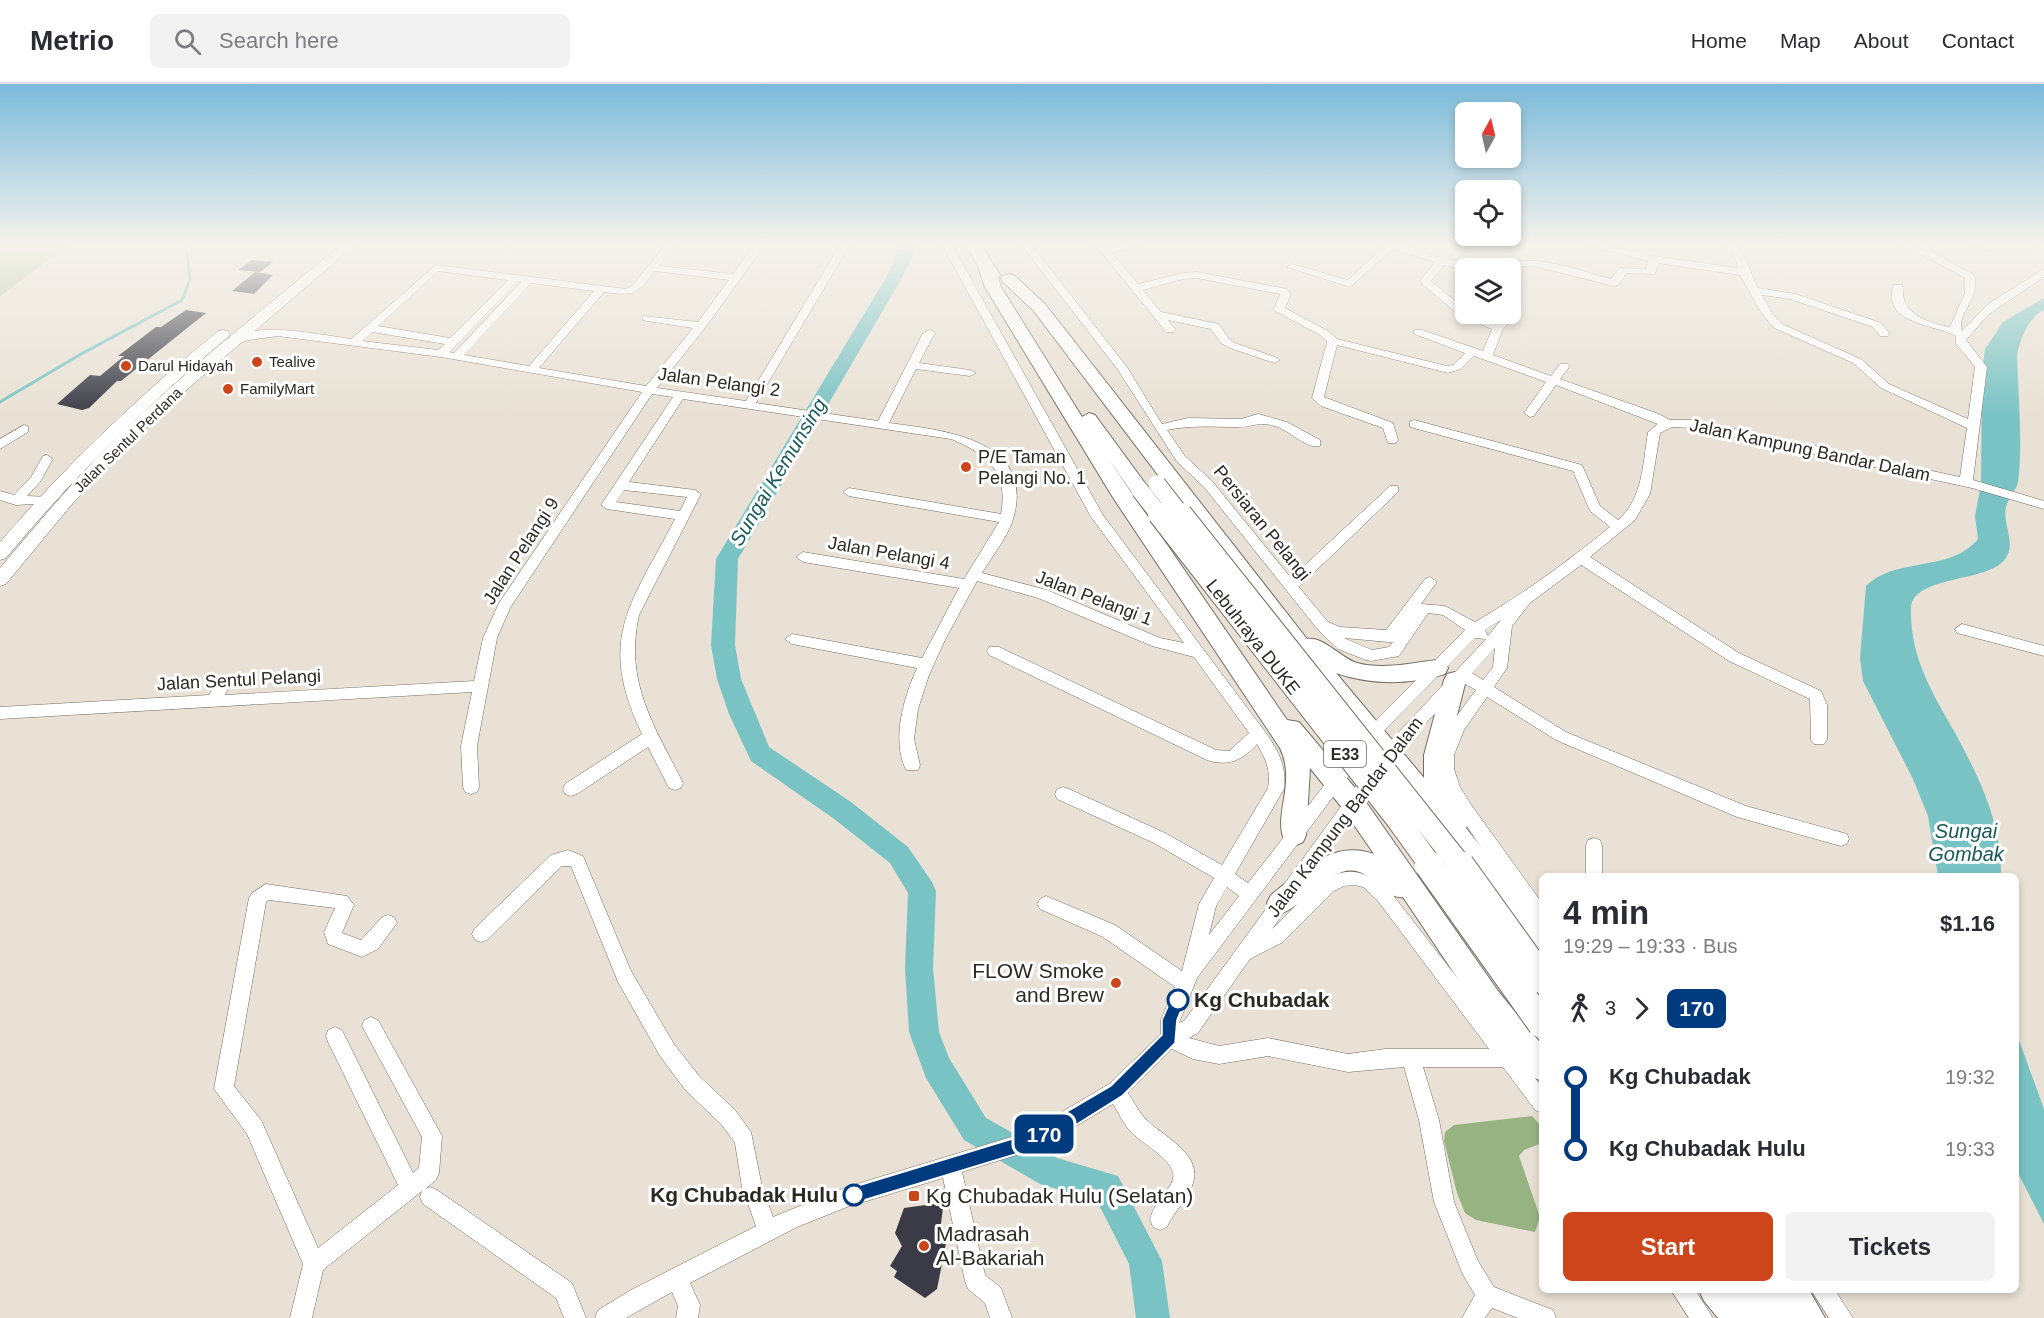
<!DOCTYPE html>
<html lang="en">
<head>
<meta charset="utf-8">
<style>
	:root { --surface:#fff; --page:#f2f2f3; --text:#2b2b33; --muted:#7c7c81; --line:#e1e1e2; --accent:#cd451b }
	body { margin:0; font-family:Arial,sans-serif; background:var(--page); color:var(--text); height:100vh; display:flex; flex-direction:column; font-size:22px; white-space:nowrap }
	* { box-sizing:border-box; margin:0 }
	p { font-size:20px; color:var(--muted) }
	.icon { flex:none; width:33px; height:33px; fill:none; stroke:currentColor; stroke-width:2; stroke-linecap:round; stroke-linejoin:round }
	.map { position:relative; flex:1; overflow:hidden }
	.panel { position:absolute; left:1539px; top:789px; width:480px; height:420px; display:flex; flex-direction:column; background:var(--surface); border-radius:9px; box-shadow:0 3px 9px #0003 }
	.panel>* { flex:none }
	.badge { padding:0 12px; border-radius:9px; font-size:21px; line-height:39px }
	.needle { width:39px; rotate:8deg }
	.controls { position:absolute; left:1455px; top:18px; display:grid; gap:12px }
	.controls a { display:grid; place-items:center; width:66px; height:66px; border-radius:9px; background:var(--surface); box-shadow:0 3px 9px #0003; font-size:30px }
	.map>.badge { position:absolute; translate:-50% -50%; box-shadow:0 0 0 3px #fff }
	.legs { display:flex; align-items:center; gap:9px; height:66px; padding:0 24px; font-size:20px }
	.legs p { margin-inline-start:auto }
	.headline { display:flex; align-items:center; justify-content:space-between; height:102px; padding:0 24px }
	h1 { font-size:33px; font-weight:800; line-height:45px }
	.action { display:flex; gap:12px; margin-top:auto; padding:12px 24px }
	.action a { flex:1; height:69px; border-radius:9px; background:var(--accent); color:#fff; font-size:24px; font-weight:800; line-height:69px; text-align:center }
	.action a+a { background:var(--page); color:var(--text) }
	ul { padding:0 24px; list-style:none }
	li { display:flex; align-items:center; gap:21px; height:72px; font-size:22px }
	li i { display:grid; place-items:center; width:9px; height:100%; margin:0 8px; background:currentColor }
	li i::after { content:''; width:15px; height:15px; margin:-8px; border:4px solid; border-radius:50%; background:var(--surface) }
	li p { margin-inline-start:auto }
	li:first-child i { background:linear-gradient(#0000 50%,currentColor 0) }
	li:last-child i { background:linear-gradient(currentColor 50%,#0000 0) }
	header { display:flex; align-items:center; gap:36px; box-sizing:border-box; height:84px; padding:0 30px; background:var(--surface); border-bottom:2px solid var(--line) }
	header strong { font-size:28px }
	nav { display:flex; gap:33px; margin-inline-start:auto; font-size:21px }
	.search { width:420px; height:54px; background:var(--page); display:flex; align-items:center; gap:15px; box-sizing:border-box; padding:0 21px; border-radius:9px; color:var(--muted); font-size:22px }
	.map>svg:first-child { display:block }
	.green { fill:#b0ca9b }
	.forest { fill:#98b382 }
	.water { fill:#79c3c4 }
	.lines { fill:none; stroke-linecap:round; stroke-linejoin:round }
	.stream { stroke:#79c3c4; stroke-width:3 }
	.river { fill:#79c3c4; fill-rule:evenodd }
	.building { fill:#3a3b46 }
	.minor-casing { stroke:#756d63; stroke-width:1 }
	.major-casing { stroke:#756d63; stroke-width:1 }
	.highway-casing { stroke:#756d63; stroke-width:2 }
	.minor { fill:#fff; fill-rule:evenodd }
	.major { fill:#fff; fill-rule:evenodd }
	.highway { fill:#fff; fill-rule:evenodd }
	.highway-bridge-far2-casing { stroke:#756d63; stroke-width:19; stroke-linecap:butt }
	.highway-bridge-far1-casing { stroke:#756d63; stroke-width:24; stroke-linecap:butt }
	.highway-bridge-casing { stroke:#756d63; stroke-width:30; stroke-linecap:butt }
	.highway-bridge-far2 { stroke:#fff; stroke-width:17 }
	.highway-bridge-far1 { stroke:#fff; stroke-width:22 }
	.highway-bridge { stroke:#fff; stroke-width:28 }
	.line-1 { fill:#003b80; stroke:#fff; stroke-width:1.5 }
	.poi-dot { fill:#cd451b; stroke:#fff; stroke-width:2 }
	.stop-1-dot { fill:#fff; stroke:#003b80; stroke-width:3 }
	.labels { text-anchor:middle; stroke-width:6; stroke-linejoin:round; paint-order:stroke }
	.far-poi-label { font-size:15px; fill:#2c2925; stroke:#fff; text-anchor:start }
	.far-street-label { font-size:15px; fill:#2c2925; stroke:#fff }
	.shield { fill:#fff; stroke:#6b6966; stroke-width:1.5 }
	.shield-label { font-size:16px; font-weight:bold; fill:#2c2925 }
	.street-label { font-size:18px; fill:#2c2925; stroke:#fff }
	.poi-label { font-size:18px; fill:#2c2925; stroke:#fff; text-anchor:start }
	.water-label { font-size:20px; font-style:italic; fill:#185859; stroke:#fff }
	.near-poi-label { font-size:21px; fill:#2c2925; stroke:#fff; text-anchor:start }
	.near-stop-label { font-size:21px; font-weight:bold; fill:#2c2925; stroke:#fff; text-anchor:start }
</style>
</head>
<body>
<header>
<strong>Metrio</strong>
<div class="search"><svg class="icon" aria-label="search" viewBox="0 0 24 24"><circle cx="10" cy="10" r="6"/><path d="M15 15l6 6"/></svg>Search here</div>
<nav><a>Home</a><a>Map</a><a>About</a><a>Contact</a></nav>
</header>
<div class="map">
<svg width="2044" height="1234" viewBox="0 0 2044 1234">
	<rect width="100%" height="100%" fill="#e9e1d5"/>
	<!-- green -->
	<polygon class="green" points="0,159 71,159 0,212"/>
	<!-- forest -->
	<polygon class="forest" points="1532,1032 1542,1043 1542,1059 1524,1066 1519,1072 1540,1133 1535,1148 1476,1136 1465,1129 1457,1109 1444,1057 1445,1048 1454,1041"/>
	<!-- water -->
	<g class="water">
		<path d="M2044 214V226C2029 233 2020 255 2017 271 2018 308 2023 363 2018 398 2016 407 2008 414 2006 423 2002 440 2017 460 2005 475 1988 499 1911 491 1911 525 1910 573 1932 608 1954 647 1979 693 2002 739 2001 792H1938L1928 732 1913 695 1863 597 1860 574 1866 502C1897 472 1950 489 1978 455L1975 432 1981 400 1982 288 1985 265 2003 238Z"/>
		<polygon points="2016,948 2044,1025 2044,1140 2016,1085"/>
	</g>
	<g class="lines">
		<!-- stream -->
		<polyline class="stream" points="0,318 81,270 182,216 190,195 186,159"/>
		<!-- river -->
		<polygon class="river" points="896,159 912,159 913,170 903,192 738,475 735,561 741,595 769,663 851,718 908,763 932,798 936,807 933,884 939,948 949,974 986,1034 1057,1074 1118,1092 1162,1177 1170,1234 1136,1234 1129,1180 1097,1117 1040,1100 964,1056 926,994 909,948 905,884 908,809 890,779 833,734 751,677 729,630 717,595 711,561 716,475 887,192 897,170"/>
	</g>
	<!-- building -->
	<g class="building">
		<polygon points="252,176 273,178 260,188 238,186"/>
		<polygon points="255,188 273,191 254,210 232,207"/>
		<polygon points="186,226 206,229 121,297 117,297 89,324 82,326 57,320 90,291 100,292 124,272 118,272 156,243 161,243"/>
		<polygon points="933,1120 943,1124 940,1147 948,1149 937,1205 925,1214 894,1193 897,1187 890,1182 902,1162 895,1149 904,1124"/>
	</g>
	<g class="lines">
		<defs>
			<g id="minor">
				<path d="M667 159H677L659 182 733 190 756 159H766L705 244 657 304 746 317 841 159H851L756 319 878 337 923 249 929 246 933 247 935 249 919 279 970 286 976 289 970 292 916 285 889 339C941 346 1034 354 1014 432 1009 452 992 472 982 489L1047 506 1160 554 1184 559 1091 433 941 159H951L1103 431 1263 645C1277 664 1287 681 1284 705L1235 790 1248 799 1368 645 1465 546 1443 531 1428 529 1399 572 1371 577 1366 576 1338 565 1318 546 1204 403 1177 378 1118 286 1020 159H1030L1127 283 1162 340 1188 334 1241 335 1258 330 1287 338 1320 356V362C1306 365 1291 348 1278 343 1258 336 1255 343 1237 343 1213 343 1191 341 1167 346L1185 372 1212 397 1291 494 1390 402H1398V408L1299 503 1328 538 1340 543 1386 546 1425 495 1430 493 1437 498 1421 520 1445 522 1475 538C1523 510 1567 478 1610 443L1590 427 1573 387 1410 343V337L1414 336 1582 381 1600 422 1618 436C1643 415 1643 378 1648 348L1658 340 1556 301 1534 332 1530 333 1524 329 1546 298 1474 272 1461 285 1448 289 1337 261 1324 313 1393 339 1398 356 1396 359H1388L1383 344 1321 322 1312 314 1327 258 1320 251 1275 227 1274 225 1280 210 1197 194 1183 195 1143 206 1161 228 1219 240 1229 255 1235 259 1278 274 1280 276 1274 279 1227 263 1221 259 1211 245 1168 236 1176 246 1174 248H1166L1094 159H1104L1108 164 1129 159H1150L1112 169 1138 200 1183 189 1197 188 1287 205 1291 210 1285 224 1328 247 1337 255 1447 282 1453 281 1465 269 1414 250V246H1422L1483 267 1492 245 1459 231 1421 199 1420 197 1435 178 1393 165 1350 203 1287 183 1292 180 1348 196 1388 159H1399L1439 173 1449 160H1457L1458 162 1448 175 1470 182 1471 184H1466V187L1444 181 1431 197 1466 226V230H1473L1496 239 1505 231H1513L1514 233 1503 245 1493 271 1551 292 1560 280H1568L1570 282 1560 295 1659 330 1670 336H1693L1960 393 1967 344 1881 304 1853 279 1774 244 1762 230 1740 191 1658 179 1655 190 1627 189 1618 201 1614 202 1534 182C1521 182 1512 185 1502 184 1525 165 1584 188 1611 195L1620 184 1646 185 1648 177 1580 159H1599L1653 172 1738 184 1734 170 1723 159H1734C1747 171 1750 189 1758 204L1796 210 1881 239 1890 250 1888 252H1880L1873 243 1790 215 1762 211 1772 229 1782 240 1861 275 1889 300 1968 335 1975 283 1956 260V252C1937 241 1880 240 1894 201H1902C1904 207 1902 214 1906 220 1914 235 1935 240 1950 243L1965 209V194L1926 173 1893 159H1908L1921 164 1923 159H1933L1930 166 1934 169 1974 191C1982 214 1956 229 1962 247L1988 220 2044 185V193L1989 230 1966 256 1987 283 1973 396 2044 417V425L1972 404 1693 344 1672 343 1660 349 1650 410 1635 436 1590 473 1739 569 1821 607 1827 621V656L1824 660H1814L1811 656 1810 615 1729 577 1581 481 1530 519 1512 542 1507 584 1494 603 1566 648 1746 722 1847 750 1849 755 1847 760 1841 762 1737 733 1556 656 1487 613 1464 646 1454 671V685L1460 703 1472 722 1542 819V841L1536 838C1514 807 1430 705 1439 670 1445 645 1461 626 1476 606L1463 599 1395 673 1272 845C1310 811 1337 760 1389 806L1542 1003V1029L1535 1026 1503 983H1423L1439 1036 1454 1118 1478 1177 1494 1203 1553 1226 1556 1234H1518L1492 1224 1485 1234H1462L1475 1211 1463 1191 1434 1118 1419 1036 1404 983 1348 988 1268 972 1219 980 1193 975 1172 965 1128 1009C1133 1016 1137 1025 1143 1032 1159 1051 1203 1068 1193 1099 1188 1116 1174 1127 1167 1143L1160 1146 1153 1143 1150 1136C1154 1117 1170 1107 1173 1095 1178 1078 1141 1059 1131 1048 1123 1040 1119 1029 1113 1020L1039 1064 962 1088 985 1191 1001 1204 1012 1234H990L985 1219 968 1205 965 1197 943 1094 847 1123 797 1143 690 1199 700 1221 698 1234H676L678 1222 672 1208 626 1234H595L598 1226 631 1206 756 1142 742 1103 735 1059 721 1040 686 1007 660 972 618 898 571 782H562L487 856 481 858 475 856 472 850 475 844 551 771 568 766 583 772 631 887 674 960 700 993 735 1026 751 1048 762 1103 773 1133 847 1103 1028 1048 1109 1000 1161 950V936L1175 903 1103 853 1040 825 1037 820 1040 815 1046 812 1115 841 1182 887 1199 820 1214 794 1154 759 1057 715 1055 710 1057 705 1063 703 1069 705 1165 749 1222 781 1268 704C1271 687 1266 675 1257 660 1243 676 1228 683 1207 676L989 571 987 567 989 563H999L1216 666 1229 667 1249 649 1194 573 1152 562 1038 514 977 497 945 556 929 591 918 625 914 655 920 681 918 686H906C891 655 904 613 917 584L792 560 785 555 792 550 922 574 959 504 803 478 796 473 803 468 964 495 999 438 849 412 843 408 849 404 1001 430C1009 388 987 370 951 355L683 315 629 398 695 406 701 410 639 531C624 598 654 641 683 699L681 704 675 706 669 704 648 663 577 710 571 712 565 710 563 705 565 700 642 650C596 554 631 520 675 435L607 425 601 421 673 313 652 310 510 524 497 554 477 662 479 703 477 708 471 710 465 708 463 703 461 662 472 608 0 635V623L209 611 219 594 224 592 231 598 225 611 474 597 483 554 499 519 642 308 441 273 278 252 249 256 233 261 227 258C253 235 320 251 351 255L436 181 626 205 632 202ZM438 187 508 196 450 254 378 242ZM655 187 729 196 698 238 643 232V236L647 237 693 244 646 302 539 284 604 208C634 212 636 211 655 187ZM518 197 521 198 454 269 449 268ZM531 199 594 207 529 282 464 271ZM372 248 445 260 438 266 362 257ZM624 406 687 413 680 427 616 418ZM1501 536 1500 537 1488 552 1485 546ZM1344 554 1389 558H1393L1389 563 1372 566ZM1475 554 1486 555 1383 665 1184 937 1179 939 1197 894 1378 653ZM1495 564 1493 583 1483 596 1472 589ZM1354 801 1363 803 1377 816 1489 965H1385L1348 970 1268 954 1219 962 1189 954 1198 949 1250 875 1283 858 1334 807 1344 802ZM1227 803 1239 812 1209 851 1216 822Z"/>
				<polygon points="1971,159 1985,159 1992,164 1987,167"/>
				<polygon points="24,341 28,342 28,348 0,365 0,355"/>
				<polygon points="47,371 53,375 40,398 27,412 49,413 50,416 49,419 16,421 0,416 0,407 14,411 31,393 43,372"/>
				<polygon points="1962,540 2044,562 2044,572 1957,549 1955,545"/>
				<polygon points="1594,754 1600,756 1602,761 1602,792 1586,792 1586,761 1588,756"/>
				<polygon points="266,800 347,812 354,821 342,849 361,856 382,833 388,831 394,833 397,839 378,865 362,873 328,860 324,848 335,824 269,816 266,818 234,1002 261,1036 318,1164 398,1101 328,958 326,952 328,946 335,943 342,946 413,1089 419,1084 422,1053 362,942 364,936 371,933 378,936 442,1052 439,1089 436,1096 425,1105 430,1103 437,1106 572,1199 586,1234 564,1234 556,1214 423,1120 420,1113 422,1107 323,1186 312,1234 290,1234 303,1180 247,1050 214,1005 249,814 252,809"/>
				<polygon points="1671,1206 1695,1206 1713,1234 1689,1234"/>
				<polygon points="1811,1206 1835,1206 1853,1234 1829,1234"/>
			</g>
			<g id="major">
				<path d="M343 159H357L191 302 127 362 73 419 6 500 0 502V484C37 440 74 396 115 355 187 285 266 223 343 159Z"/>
				<path d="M223 246 228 247 230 250 228 253C147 321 73 393 6 474L0 476V458C66 381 139 312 218 247Z"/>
			</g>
			<g id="highway">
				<path d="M965 159H980L1000 191 998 194 1001 203 1082 333 1089 329 1095 331 1147 402 1150 406 1147 410H1133L1107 373 1287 636 1299 638 1361 711 1498 907 1542 961V997L1532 993 1478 925 1403 813C1381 816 1372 779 1342 788 1317 796 1303 822 1280 830L1271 827 1267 819 1271 811C1301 787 1333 755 1374 770L1343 725 1310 684 1306 751 1303 758 1294 762 1285 758C1272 731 1297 700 1280 664L1112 412 985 203 977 180Z"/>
				<path d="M1009 190 1015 192 1045 220 1307 555C1323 552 1341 574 1357 579 1383 586 1411 579 1437 576L1445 578 1448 584 1445 590C1409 601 1371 601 1336 589L1424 694V671L1444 596 1447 590 1455 588 1463 590 1466 596 1450 659 1446 683 1452 705 1470 736 1466 744 1542 839V872L1533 869 1472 788 1283 556 1033 226 1003 198 1001 195 1003 192Z"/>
				<polygon points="1699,1206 1809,1206 1825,1234 1718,1234 1704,1217"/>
			</g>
		</defs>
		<!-- minor casing -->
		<use href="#minor" class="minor-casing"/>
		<!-- major casing -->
		<use href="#major" class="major-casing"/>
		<!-- highway casing -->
		<use href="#highway" class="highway-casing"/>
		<!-- minor -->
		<use href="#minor" class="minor"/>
		<!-- major -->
		<use href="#major" class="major"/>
		<!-- highway -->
		<use href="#highway" class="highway"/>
		<defs>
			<g id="highway-bridge-far2">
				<polyline points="1157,400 1182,432"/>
				<polyline points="1140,406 1160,432"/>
			</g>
			<g id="highway-bridge-far1">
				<polyline points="1159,430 1397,735 1431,782"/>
				<polyline points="1181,430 1461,782"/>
			</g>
			<g id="highway-bridge">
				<polyline points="1429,781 1542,940"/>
				<polyline points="1460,781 1542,895"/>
			</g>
		</defs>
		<!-- highway-bridge-far2 casing -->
		<use href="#highway-bridge-far2" class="highway-bridge-far2-casing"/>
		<!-- highway-bridge-far1 casing -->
		<use href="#highway-bridge-far1" class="highway-bridge-far1-casing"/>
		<!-- highway-bridge casing -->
		<use href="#highway-bridge" class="highway-bridge-casing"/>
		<!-- highway-bridge-far2 -->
		<use href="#highway-bridge-far2" class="highway-bridge-far2"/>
		<!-- highway-bridge-far1 -->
		<use href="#highway-bridge-far1" class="highway-bridge-far1"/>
		<!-- highway-bridge -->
		<use href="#highway-bridge" class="highway-bridge"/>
	</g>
	<!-- sky -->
	<linearGradient id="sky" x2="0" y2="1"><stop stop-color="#7bbada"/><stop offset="0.48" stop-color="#f5f2ec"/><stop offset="1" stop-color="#f5f2ec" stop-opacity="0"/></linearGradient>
	<rect width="2044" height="332" fill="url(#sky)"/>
	<!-- line-1 -->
	<polygon class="line-1" points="1178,909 1185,916 1177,936 1175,959 1122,1012 1079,1039 1032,1065 854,1119 849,1117 846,1111 849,1106 854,1103 1029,1050 1111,1002 1162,951 1162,936 1173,911"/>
	<!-- markers -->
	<g class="poi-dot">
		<circle cx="257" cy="278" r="6"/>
		<circle cx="126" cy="282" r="6"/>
		<circle cx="228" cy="305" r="6"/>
		<circle cx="966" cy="383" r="6"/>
		<circle cx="1116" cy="899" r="6"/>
		<rect x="908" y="1106" width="12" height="12" rx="3"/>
		<circle cx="924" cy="1162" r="6"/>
	</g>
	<g class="stop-1-dot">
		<circle cx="1178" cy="916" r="10"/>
		<circle cx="854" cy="1111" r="10"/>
	</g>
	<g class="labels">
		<!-- far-poi labels -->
		<g class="far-poi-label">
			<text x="269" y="283">Tealive</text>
			<text x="138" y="287">Darul Hidayah</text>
			<text x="240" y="310">FamilyMart</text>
		</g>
		<!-- far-street labels -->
		<g class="far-street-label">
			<text transform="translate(128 356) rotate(-44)" y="5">Jalan Sentul Perdana</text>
		</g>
		<!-- shield labels -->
		<rect class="shield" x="1324" y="657" width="42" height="26" rx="4.5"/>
		<g class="shield-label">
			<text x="1345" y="676">E33</text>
		</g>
		<!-- street labels -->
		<g class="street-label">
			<text transform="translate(719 298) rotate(8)" y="6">Jalan Pelangi 2</text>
			<text transform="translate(1810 366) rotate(12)" y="6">Jalan Kampung Bandar Dalam</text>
			<text transform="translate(1262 439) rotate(51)" y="6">Persiaran Pelangi</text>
			<text transform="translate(521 467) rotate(-57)" y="6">Jalan Pelangi 9</text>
			<text transform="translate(889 469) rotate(10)" y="6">Jalan Pelangi 4</text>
			<text transform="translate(1094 514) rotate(21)" y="6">Jalan Pelangi 1</text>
			<text transform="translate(1253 553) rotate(52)" y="6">Lebuhraya DUKE</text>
			<text transform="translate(239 596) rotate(-3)" y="6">Jalan Sentul Pelangi</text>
			<text transform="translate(1345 733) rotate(-53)" y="6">Jalan Kampung Bandar Dalam</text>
		</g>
		<!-- poi labels -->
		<g class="poi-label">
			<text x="978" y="379">P/E Taman<tspan x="978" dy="21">Pelangi No. 1</tspan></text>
		</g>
		<!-- water labels -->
		<g class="water-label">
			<text transform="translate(778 388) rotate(-59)" y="7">Sungai Kemunsing</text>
			<text x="1966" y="754">Sungai<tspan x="1966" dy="23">Gombak</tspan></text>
		</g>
		<!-- near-poi labels -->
		<g class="near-poi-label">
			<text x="1104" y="894" text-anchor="end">FLOW Smoke<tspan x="1104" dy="24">and Brew</tspan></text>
			<text x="926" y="1119">Kg Chubadak Hulu (Selatan)</text>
			<text x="936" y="1157">Madrasah<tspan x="936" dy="24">Al-Bakariah</tspan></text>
		</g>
		<!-- near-stop labels -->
		<g class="near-stop-label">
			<text x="1194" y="923">Kg Chubadak</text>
			<text x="838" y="1118" text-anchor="end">Kg Chubadak Hulu</text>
		</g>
	</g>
</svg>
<div class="controls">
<a><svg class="needle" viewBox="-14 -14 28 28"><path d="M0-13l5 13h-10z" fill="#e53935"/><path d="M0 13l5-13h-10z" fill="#7c7c81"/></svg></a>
<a><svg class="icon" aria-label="locate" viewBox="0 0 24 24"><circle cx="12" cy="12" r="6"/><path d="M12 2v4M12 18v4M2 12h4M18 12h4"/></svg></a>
<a><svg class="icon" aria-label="layers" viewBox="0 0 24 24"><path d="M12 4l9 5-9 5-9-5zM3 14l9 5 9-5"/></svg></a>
</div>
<b class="badge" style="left:1044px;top:1050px;background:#003b80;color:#fff">170</b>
<section class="panel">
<div class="headline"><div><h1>4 min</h1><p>19:29 – 19:33 · Bus</p></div><b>$1.16</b></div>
<div class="legs"><svg class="icon" aria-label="walk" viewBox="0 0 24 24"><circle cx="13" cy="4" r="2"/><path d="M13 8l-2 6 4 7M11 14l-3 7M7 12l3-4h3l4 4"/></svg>3<svg class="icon" aria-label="forward" viewBox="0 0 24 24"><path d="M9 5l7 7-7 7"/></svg><b class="badge" style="background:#003b80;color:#fff">170</b></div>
<ul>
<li><i style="color:#003b80"></i><b>Kg Chubadak</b><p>19:32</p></li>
<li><i style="color:#003b80"></i><b>Kg Chubadak Hulu</b><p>19:33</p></li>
</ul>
<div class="action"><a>Start</a><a>Tickets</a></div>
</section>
</div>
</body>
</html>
